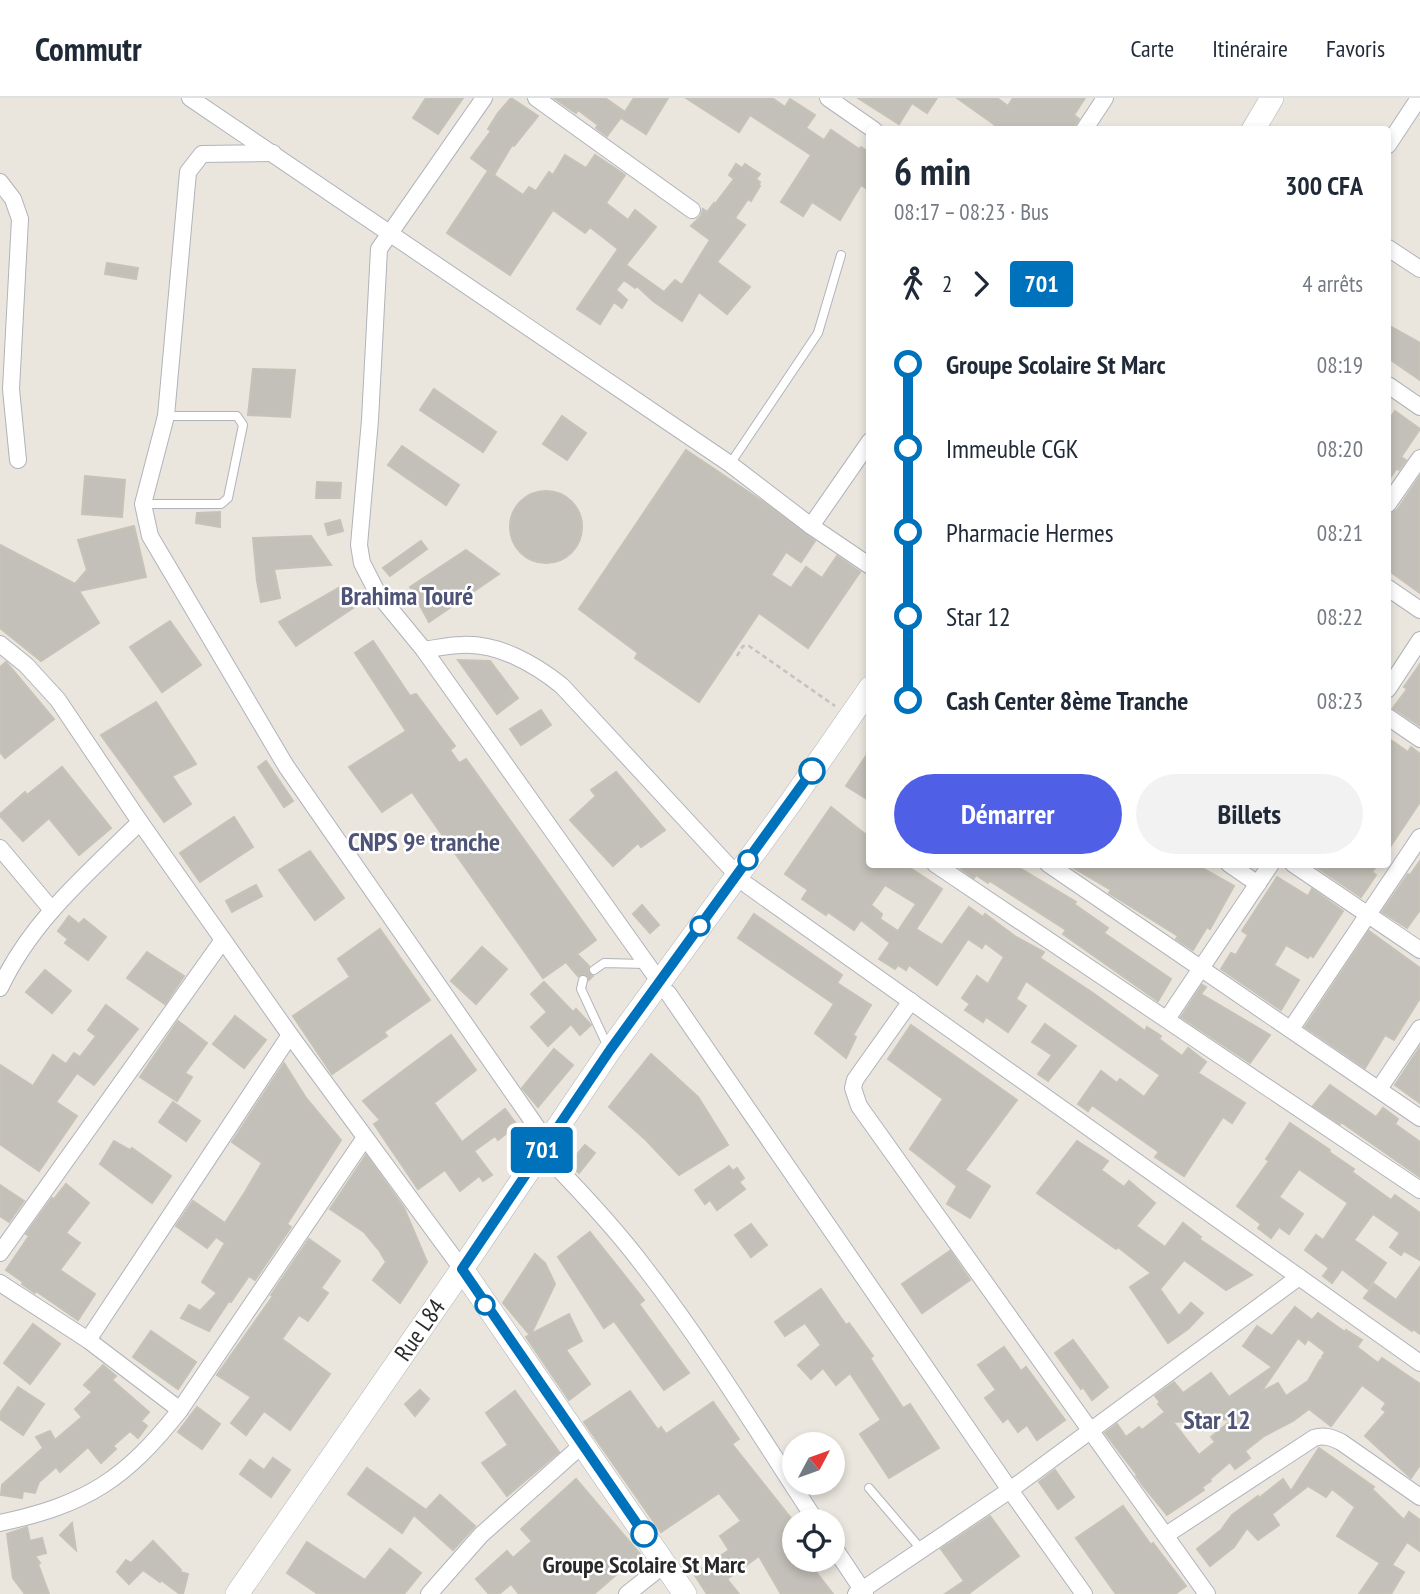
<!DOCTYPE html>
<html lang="fr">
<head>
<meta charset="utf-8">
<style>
	:root { --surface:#fff; --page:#f2f2f3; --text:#1f2937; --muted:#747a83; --line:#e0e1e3; --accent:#4f60e6 }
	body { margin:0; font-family:"PT Sans Narrow",sans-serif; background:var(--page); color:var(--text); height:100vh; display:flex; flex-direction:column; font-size:26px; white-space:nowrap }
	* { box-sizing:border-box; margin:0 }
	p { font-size:23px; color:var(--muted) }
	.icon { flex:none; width:38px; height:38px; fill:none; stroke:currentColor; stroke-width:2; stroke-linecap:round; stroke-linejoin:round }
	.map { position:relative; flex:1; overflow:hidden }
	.side { position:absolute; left:866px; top:28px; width:525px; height:742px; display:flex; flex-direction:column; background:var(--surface); border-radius:7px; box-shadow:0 4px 10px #0003 }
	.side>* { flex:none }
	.badge { padding:0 14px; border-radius:5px; font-size:24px; line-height:46px }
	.needle { width:46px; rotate:49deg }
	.fabs { position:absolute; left:782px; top:1334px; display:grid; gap:14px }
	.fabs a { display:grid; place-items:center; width:63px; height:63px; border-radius:50%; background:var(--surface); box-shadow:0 4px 10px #0003; font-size:35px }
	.map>.badge { position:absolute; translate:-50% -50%; box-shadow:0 0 0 4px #fff }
	.legs { display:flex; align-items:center; gap:10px; height:77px; padding:0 28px; font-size:23px }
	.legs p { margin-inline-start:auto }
	.head { display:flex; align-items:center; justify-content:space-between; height:119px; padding:0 28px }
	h1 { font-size:38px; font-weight:800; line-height:52px }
	.action { display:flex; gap:14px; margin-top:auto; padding:14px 28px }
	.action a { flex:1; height:80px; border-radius:42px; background:var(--accent); color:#fff; font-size:28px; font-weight:800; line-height:80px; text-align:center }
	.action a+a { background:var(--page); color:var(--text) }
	ul { padding:0 28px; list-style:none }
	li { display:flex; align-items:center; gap:24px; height:84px; font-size:26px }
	li i { display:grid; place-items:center; width:10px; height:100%; margin:0 9px; background:currentColor }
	li i::after { content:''; width:18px; height:18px; margin:-9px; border:5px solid; border-radius:50%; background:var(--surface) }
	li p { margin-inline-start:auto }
	li:first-child i { background:linear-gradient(#0000 50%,currentColor 0) }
	li:last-child i { background:linear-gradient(currentColor 50%,#0000 0) }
	header { display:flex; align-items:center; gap:42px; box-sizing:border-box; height:98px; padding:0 35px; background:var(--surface); border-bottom:2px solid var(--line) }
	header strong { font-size:33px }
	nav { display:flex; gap:38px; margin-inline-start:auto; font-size:24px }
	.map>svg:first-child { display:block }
	.building { fill:#c3c0b9; stroke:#c6c2b7; stroke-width:2; fill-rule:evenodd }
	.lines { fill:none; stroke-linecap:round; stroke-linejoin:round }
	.lane-casing { stroke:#b1b3bc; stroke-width:10 }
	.street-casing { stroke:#b1b3bc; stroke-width:18 }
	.secondary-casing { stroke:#b1b3bc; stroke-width:24 }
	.path { stroke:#c3c3c3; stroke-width:2.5; stroke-dasharray:5 3.5; stroke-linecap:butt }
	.lane { stroke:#fff; stroke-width:8 }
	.street { stroke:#fff; stroke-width:16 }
	.secondary { stroke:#fff; stroke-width:23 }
	.line-1-casing { stroke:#fff; stroke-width:16 }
	.line-1 { stroke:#0072bc; stroke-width:10 }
	.stop-1-dot { fill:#fff; stroke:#0072bc; stroke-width:3.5 }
	.labels { text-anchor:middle; stroke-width:5; stroke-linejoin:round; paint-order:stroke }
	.street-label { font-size:24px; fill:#2a2a2a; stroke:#fff }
	.stop-label { font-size:24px; font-weight:bold; fill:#2a2a2a; stroke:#fff }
	.neighbourhood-label { font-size:26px; font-weight:bold; fill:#4f5376; stroke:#fff }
</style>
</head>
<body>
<header>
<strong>Commutr</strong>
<nav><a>Carte</a><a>Itinéraire</a><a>Favoris</a></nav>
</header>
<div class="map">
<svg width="1420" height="1496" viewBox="0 0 1420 1496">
	<rect width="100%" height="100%" fill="#eae6de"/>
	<!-- building -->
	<g class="building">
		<polygon points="426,0 463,0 438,36 413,20"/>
		<polygon points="511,0 538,18 514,48 512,47 494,77 471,60 491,33 488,31 498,15"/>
		<polygon points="554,0 605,0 625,14 607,38 596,30 598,27 578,12 576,15"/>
		<polygon points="634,0 668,0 646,36 621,20"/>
		<polygon points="686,0 772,0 785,9 790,1 815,17 806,30 824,42 831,32 859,51 861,49 870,55 870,93 861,87 840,122 812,104 803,118 781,104 811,57 750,17 739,34"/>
		<polygon points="858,0 937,0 927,15 912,5 899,26"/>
		<polygon points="957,0 997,0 1008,8 1013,0 1085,0 1074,17 1079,21 1072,32 992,32 995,27"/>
		<polygon points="565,57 586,70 595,57 625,77 606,105 628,122 635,112 656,129 626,167 664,194 675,182 682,187 710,142 691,128 701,118 703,111 707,114 714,105 715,106 734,81 729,77 736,66 742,70 745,66 760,76 756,81 760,84 759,87 760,88 751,103 748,101 735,120 745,127 717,164 750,189 727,216 699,194 682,223 653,203 637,188 635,190 624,182 616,192 627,202 622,210 614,204 600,226 577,211 618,151 590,129 585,135 553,112 510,177 447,135 488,73 523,97 529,89 536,93 549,74 553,77"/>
		<polygon points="107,165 138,170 136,181 105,176"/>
		<polygon points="1388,227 1420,245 1420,282 1388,260"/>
		<polygon points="253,271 295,272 290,319 248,317"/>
		<polygon points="434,291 496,334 483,354 420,312"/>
		<polygon points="1395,313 1420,331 1401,359 1406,362 1399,372 1397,370 1388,383 1388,323"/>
		<polygon points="562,318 586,335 567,362 543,346"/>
		<polygon points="402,348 459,387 446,407 388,367"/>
		<polygon points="686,352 762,403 815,443 801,464 786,454 771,477 791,490 806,469 822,480 837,458 860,474 808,550 759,515 699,604 635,560 638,555 579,511"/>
		<polygon points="85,378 125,382 122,419 82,416"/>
		<polygon points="1420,378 1420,495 1388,472 1388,416 1397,412"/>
		<polygon points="317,384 341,385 340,400 316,400"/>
		<circle cx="546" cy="429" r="36"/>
		<polygon points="220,414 220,429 196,425 197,415"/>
		<polygon points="340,422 343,433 328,437 325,426"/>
		<polygon points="134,428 146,479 79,493 99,525 41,563 0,530 0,447 75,486 87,472 78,442"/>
		<polygon points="311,438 331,467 274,471 280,500 261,504 257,483 253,440"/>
		<polygon points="421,443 427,451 390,478 383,470"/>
		<polygon points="466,452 499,476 429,524 410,489"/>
		<polygon points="342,488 346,488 359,506 296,548 279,524"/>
		<polygon points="170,523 201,567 162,594 130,549"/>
		<polygon points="373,543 410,598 416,596 455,648 450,652 459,665 466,661 596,842 577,856 589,868 588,873 593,878 589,882 585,876 578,878 566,864 543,880 412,694 382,714 349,669 406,633 355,555"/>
		<polygon points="458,562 490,563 518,600 497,616"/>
		<polygon points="6,564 54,621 5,660 0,654 0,569"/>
		<polygon points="1420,566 1420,628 1393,610 1407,591 1404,589"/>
		<polygon points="156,604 196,666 172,678 191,706 164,724 101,637"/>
		<polygon points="541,612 551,627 521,647 510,631"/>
		<polygon points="1388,640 1408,654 1411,649 1420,656 1420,704 1388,752"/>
		<polygon points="870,652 870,703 846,688"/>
		<polygon points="266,663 293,703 284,709 258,669"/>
		<polygon points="62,669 111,730 79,757 49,720 23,743 0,718 0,716 25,694 27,697"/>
		<polygon points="616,674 665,732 641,749 638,745 613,768 570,722 596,698 591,692"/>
		<path d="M831 709 870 740V766H904L942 791 916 831 942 847 969 809 983 819 985 816 1016 839 1044 854 1040 860 1093 895 1145 933 1147 929 1161 938 1159 941 1182 958 1188 950 1206 964 1198 975 1245 1005 1232 1025 1223 1019 1184 1078 1155 1059 1159 1054 1092 1007 1088 1013 1078 1006 1101 973 1117 985 1120 981 1144 999 1160 977 1026 883 1016 901 1026 908 1008 934 986 919 983 924 965 912 970 906 962 900 977 878 988 886 1004 859 985 845 982 850 968 841 937 887 909 867 906 872 898 867 895 871 879 861 890 845 861 822 854 832 828 814 826 817 802 801 808 792 785 776ZM885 787 916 806 898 833 880 821 882 816 871 807Z"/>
		<polygon points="234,719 253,749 200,784 180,755"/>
		<polygon points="310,753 344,800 315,822 279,772"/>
		<polygon points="1420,763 1420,812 1407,830 1382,814 1408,776 1410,777"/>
		<polygon points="955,766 1013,766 1076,804 1074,806 1108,830 1104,835 1171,881 1158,903 1063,836 1066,832 990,783 988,785 976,777 974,780"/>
		<polygon points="1067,766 1195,766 1234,788 1210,831 1207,829 1193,852 1176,841 1178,838 1109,795 1111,792"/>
		<polygon points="1312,766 1378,766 1372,774 1376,777 1361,799"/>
		<polygon points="1277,779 1308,798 1312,791 1343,813 1313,859 1310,857 1308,860 1286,847 1274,867 1299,882 1281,912 1221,871 1231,855 1236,857 1248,837 1242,833"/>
		<polygon points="256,787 262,798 232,814 226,803"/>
		<polygon points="642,807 659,827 650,835 633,816"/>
		<polygon points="754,816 842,877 837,885 871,907 853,937 856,939 846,960 815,935 834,906 738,840"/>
		<polygon points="69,818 79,826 84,821 106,839 88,862 65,845 68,841 58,833"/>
		<polygon points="380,831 430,902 384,934 387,938 332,976 293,918 350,879 338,861"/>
		<polygon points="1369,833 1420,870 1420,900 1394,942 1385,937 1365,970 1305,929"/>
		<polygon points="482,849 507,871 476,906 451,883"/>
		<polygon points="147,854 184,878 165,906 127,880"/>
		<polygon points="45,872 71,893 52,915 26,894"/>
		<polygon points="544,884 573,914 576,911 591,927 580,937 571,926 548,948 531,929 547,914 531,896"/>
		<polygon points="1202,887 1206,889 1201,896 1270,937 1250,965 1181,919"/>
		<polygon points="106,907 138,931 94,987 77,975 56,1004 77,1018 39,1073 0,1046 0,967 33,988 53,957 66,966 74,955 80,959 96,938 88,932"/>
		<polygon points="235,918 266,942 244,970 213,946"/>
		<polygon points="178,923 207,945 185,975 192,979 177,1003 140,979"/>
		<polygon points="1045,926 1076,948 1048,983 1038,976 1052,957 1032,944"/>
		<polygon points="911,927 1017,1002 965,1072 990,1088 970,1120 947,1106 957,1088 910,1051 943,1001 888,961"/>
		<polygon points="451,937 476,972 434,1005 462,1044 505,1011 517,1027 498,1042 495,1038 474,1053 492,1077 483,1083 479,1078 460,1093 445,1072 418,1091 374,1026 380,1022 363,1003"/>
		<polygon points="1420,949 1420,1005 1395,987"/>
		<polygon points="554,951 573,967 538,1009 522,990"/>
		<polygon points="651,956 698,999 728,1047 679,1077 646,1042 609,1009"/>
		<polygon points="284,965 306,1000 341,1042 287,1126 291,1129 255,1182 249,1178 231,1204 229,1203 209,1233 181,1220 189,1207 200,1213 217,1195 202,1184 225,1145 216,1139 207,1150 176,1128 193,1103 225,1125 245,1094 262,1065 232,1044"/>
		<polygon points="1330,987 1376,1019 1383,1010 1398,1021 1395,1026 1420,1044 1420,1079 1341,1024 1340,1026 1313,1008"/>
		<polygon points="173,1004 200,1023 186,1043 159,1024"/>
		<polygon points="1290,1025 1330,1052 1329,1054 1354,1071 1352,1074 1391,1102 1395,1097 1420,1115 1420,1162 1404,1153 1401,1157 1390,1149 1400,1135 1373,1116 1354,1142 1386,1165 1368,1191 1342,1171 1332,1185 1323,1178 1329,1170 1305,1152 1316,1137 1323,1142 1348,1105 1299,1071 1279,1099 1303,1116 1289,1136 1279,1129 1271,1140 1258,1130 1261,1126 1237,1108 1269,1063 1266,1061"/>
		<polygon points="114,1043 130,1052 132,1050 171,1078 152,1105 100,1066"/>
		<polygon points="1077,1043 1108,1063 1101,1072 1124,1089 1129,1083 1155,1105 1136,1128 1165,1149 1183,1125 1201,1139 1199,1141 1252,1177 1226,1192 1184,1162 1160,1191 1179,1218 1191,1205 1203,1215 1188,1231 1168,1245 1130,1189 1151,1175 1118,1149 1116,1151 1037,1095"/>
		<polygon points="585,1047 595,1055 579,1075 569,1066"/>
		<polygon points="366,1057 404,1110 427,1164 400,1205 373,1182 386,1164 379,1152 364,1134 330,1111"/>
		<polygon points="729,1068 733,1073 737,1070 744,1080 739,1084 745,1091 717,1112 710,1102 705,1106 695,1092"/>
		<polygon points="66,1086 89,1105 66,1135 80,1145 60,1172 95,1196 78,1222 36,1193 35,1195 22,1186 23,1184 6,1172 29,1138 26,1136 52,1100 54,1101"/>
		<polygon points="0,1087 24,1103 9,1124 0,1118"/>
		<polygon points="751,1126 767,1147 751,1159 735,1137"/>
		<polygon points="590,1134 644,1202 639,1206 689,1275 664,1292 614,1223 604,1230 558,1159"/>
		<polygon points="309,1141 340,1163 321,1190 328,1195 308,1223 299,1217 282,1241 330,1276 290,1332 264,1313 246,1337 231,1325 251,1299 217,1277 273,1198 271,1197"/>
		<polygon points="950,1153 970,1182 922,1215 902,1186"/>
		<polygon points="535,1156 545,1165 555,1186 531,1236 569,1216 582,1243 566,1252 590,1286 569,1302 526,1239 530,1237 503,1205"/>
		<polygon points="1420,1169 1420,1236 1413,1231 1412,1233 1364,1200 1374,1186 1396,1202"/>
		<polygon points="821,1191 846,1227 849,1225 873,1258 870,1260 903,1310 910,1306 939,1350 889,1380 860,1336 881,1322 850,1275 836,1287 823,1270 811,1281 798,1267 821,1247 805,1225 785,1238 775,1224"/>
		<path d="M1295 1209 1312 1222 1318 1215 1345 1234 1346 1232 1362 1242 1357 1249 1378 1265 1382 1260 1420 1286V1367L1411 1380 1365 1338 1386 1314 1382 1311 1386 1305 1362 1287 1331 1328 1309 1311 1293 1323 1264 1338 1245 1353 1250 1360 1235 1371 1230 1364 1210 1381 1211 1383 1202 1389 1204 1392 1167 1417 1144 1389 1136 1378 1137 1377 1105 1335 1117 1326 1126 1339 1139 1329 1142 1332 1165 1314 1158 1306 1160 1304 1155 1298 1174 1284 1183 1295 1211 1275 1229 1299 1272 1269 1243 1248 1257 1228 1272 1238ZM1298 1240 1305 1246 1308 1241 1325 1254 1322 1259 1324 1260 1320 1262 1308 1283 1286 1298 1278 1285 1261 1294ZM1233 1321 1211 1339 1215 1344 1199 1357 1173 1324Z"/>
		<polygon points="33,1226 60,1246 30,1286 4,1265"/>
		<polygon points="151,1233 196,1264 178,1291 133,1259"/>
		<polygon points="1073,1242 1108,1289 1092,1302 1083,1289 1081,1291 1055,1255"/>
		<polygon points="1004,1249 1021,1273 1026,1269 1065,1322 1037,1342 1027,1327 1018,1334 1008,1320 1003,1324 985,1300 996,1292 978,1267"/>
		<polygon points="103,1267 116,1278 112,1282 149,1314 141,1323 147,1328 138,1340 130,1333 113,1348 116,1351 101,1365 88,1349 60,1374 56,1369 39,1384 35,1395 23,1393 22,1400 1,1397 2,1387 43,1350 36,1339 50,1333 55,1342 82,1319 75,1311 92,1294 84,1287"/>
		<polygon points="18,1289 44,1306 23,1337 0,1321 0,1315"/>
		<polygon points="420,1292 429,1301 415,1318 405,1306"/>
		<polygon points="515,1293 559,1354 507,1398 482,1365 508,1347 486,1315"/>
		<polygon points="630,1293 658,1332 661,1329 666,1336 713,1304 739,1341 732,1346 794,1424 794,1461 806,1461 833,1496 781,1496 759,1458 727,1481 739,1496 707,1496 694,1476 729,1452 720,1438 741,1423 719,1395 661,1434 584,1324"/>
		<polygon points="197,1309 220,1326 202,1351 178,1334"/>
		<polygon points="1319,1350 1374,1389 1372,1391 1404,1422 1409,1414 1420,1422 1420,1453 1407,1444 1392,1467 1404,1474 1391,1496 1359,1496 1380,1465 1337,1438 1355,1409 1332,1391 1326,1399 1308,1388 1272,1416 1279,1427 1258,1442 1247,1430 1234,1449 1210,1468 1197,1451 1221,1432 1232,1417 1258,1398 1259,1400 1283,1381 1291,1393"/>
		<polygon points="273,1360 290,1372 271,1399 240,1376 250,1362 264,1372"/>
		<polygon points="367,1370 426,1412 440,1397 475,1428 453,1452 414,1417 402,1435 348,1396"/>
		<polygon points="1055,1372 1074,1399 1058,1411 1039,1384"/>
		<polygon points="576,1381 640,1456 594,1496 519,1496 511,1486 499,1496 489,1496 476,1481 507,1453 513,1460 532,1443 521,1431"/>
		<polygon points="1123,1408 1151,1447 1153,1445 1186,1488 1175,1496 1116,1496 1076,1440"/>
		<polygon points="990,1418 1019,1458 968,1496 945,1496 964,1483 941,1451"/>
		<polygon points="72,1425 76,1452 60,1437"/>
		<polygon points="27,1429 30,1443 42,1440 46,1455 35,1458 40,1465 38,1466 49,1496 25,1496 13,1480 7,1436"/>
		<polygon points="153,1443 181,1472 180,1474 188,1476 183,1496 180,1496 161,1482 160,1484 143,1472 129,1486 117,1474 126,1462 131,1465"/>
		<polygon points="307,1444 365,1482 390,1451 421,1475 404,1496 318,1496 287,1475"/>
	</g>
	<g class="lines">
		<defs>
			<g id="lane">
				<polyline points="730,366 818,235 841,157"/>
				<polyline points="143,406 221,406 228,400 243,327 237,318 166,318"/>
				<polyline points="594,872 604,865 646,866"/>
				<polyline points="583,882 581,891 608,949"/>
				<polyline points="869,1390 921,1451"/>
			</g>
			<g id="street">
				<polyline points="190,0 730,366 811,428 870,468"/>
				<polyline points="484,0 379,151 370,322 359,447 362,465 378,496 424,552 659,883"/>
				<polyline points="536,0 692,112"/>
				<polyline points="828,0 874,32"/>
				<polyline points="1084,32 1105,0"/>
				<polyline points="1388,47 1419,0"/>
				<polyline points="273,55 202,56 188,74 166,318 143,406 150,438 286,668 547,1044"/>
				<polyline points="0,84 13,101 20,121 11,291 18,362"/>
				<polyline points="1388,150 1420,171"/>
				<polyline points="1388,287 1420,309"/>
				<polyline points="1388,406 1420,360"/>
				<polyline points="811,428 870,343"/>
				<polyline points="1388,490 1420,512"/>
				<polyline points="0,546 26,567 58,602 140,724 290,937 462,1171"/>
				<path d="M424 552C437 550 449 547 462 547 498 545 535 566 562 588L737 777"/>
				<polyline points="1388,591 1420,542"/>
				<polyline points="1388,619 1420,641"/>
				<polyline points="0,750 52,812"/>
				<polyline points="935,766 1420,1092"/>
				<polyline points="1048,766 1420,1020"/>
				<polyline points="1229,766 1258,786"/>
				<polyline points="1293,766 1420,852"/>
				<polyline points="747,787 1420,1265"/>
				<path d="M0 890C31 823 88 775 140 724"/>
				<polyline points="668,895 1010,1392 1084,1496"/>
				<polyline points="911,903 855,982 853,990 859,1008 1207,1496"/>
				<polyline points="1167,921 1271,766"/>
				<polyline points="1291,931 1420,739"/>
				<polyline points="1379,991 1420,930"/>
				<path d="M549 1061C583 1096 616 1131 645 1170 707 1250 760 1338 816 1423"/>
				<polyline points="0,1155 223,842"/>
				<polyline points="0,1185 88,1242 180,1312"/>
				<polyline points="88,1242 290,937"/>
				<path d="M0 1425C87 1406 125 1382 180 1312L364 1041"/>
				<path d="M1166 1437 1314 1340C1324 1337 1331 1339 1341 1344L1420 1399"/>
				<polyline points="833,1448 865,1496"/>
				<polyline points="429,1496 481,1437 582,1347"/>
				<polyline points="627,1496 665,1466"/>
				<polyline points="856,1496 1010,1392 1299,1179"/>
			</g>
			<g id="secondary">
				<polyline points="1253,32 1272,0"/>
				<polyline points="462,1171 685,1496"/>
				<polyline points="237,1496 456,1180 610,952 791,704 870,590"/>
			</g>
		</defs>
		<!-- lane casing -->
		<use href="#lane" class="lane-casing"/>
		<!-- street casing -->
		<use href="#street" class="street-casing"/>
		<!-- secondary casing -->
		<use href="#secondary" class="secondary-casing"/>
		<!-- path -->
		<polyline class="path" points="737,558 743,548 749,548 835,608"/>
		<!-- lane -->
		<use href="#lane" class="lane"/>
		<!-- street -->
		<use href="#street" class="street"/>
		<!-- secondary -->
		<use href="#secondary" class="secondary"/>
	</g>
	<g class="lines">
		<defs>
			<polyline id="line-1" points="644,1436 462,1171 610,952 812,673"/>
		</defs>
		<!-- line-1 casing -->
		<use href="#line-1" class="line-1-casing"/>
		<!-- line-1 -->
		<use href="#line-1" class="line-1"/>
	</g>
	<!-- markers -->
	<g class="stop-1-dot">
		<circle cx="812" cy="673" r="12"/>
		<circle cx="748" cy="762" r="9"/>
		<circle cx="700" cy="828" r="9"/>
		<circle cx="485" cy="1207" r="9"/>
		<circle cx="644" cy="1436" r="12"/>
	</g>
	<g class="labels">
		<!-- street labels -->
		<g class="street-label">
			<text transform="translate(420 1232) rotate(-55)" y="8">Rue L84</text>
		</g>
		<!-- stop labels -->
		<g class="stop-label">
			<text x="644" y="1475">Groupe Scolaire St Marc</text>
		</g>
		<!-- neighbourhood labels -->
		<g class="neighbourhood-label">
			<text x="407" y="507">Brahima Touré</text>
			<text x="424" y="753">CNPS 9ᵉ tranche</text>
			<text x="1217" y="1331">Star 12</text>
		</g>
	</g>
</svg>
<div class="fabs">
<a><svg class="needle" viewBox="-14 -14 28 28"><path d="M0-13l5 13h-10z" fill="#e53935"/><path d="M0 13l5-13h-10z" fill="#747a83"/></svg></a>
<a><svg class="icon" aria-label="locate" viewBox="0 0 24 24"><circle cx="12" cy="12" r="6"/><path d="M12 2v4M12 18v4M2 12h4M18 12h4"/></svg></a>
</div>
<b class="badge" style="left:542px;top:1052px;background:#0072bc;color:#fff">701</b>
<section class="side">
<div class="head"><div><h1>6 min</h1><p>08:17 – 08:23 · Bus</p></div><b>300 CFA</b></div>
<div class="legs"><svg class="icon" aria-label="walk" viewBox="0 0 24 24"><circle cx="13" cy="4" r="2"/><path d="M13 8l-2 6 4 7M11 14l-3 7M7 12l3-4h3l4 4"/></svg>2<svg class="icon" aria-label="forward" viewBox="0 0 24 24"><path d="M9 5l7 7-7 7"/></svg><b class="badge" style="background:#0072bc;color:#fff">701</b><p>4 arrêts</p></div>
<ul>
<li><i style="color:#0072bc"></i><b>Groupe Scolaire St Marc</b><p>08:19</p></li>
<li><i style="color:#0072bc"></i><span>Immeuble CGK</span><p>08:20</p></li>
<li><i style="color:#0072bc"></i><span>Pharmacie Hermes</span><p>08:21</p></li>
<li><i style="color:#0072bc"></i><span>Star 12</span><p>08:22</p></li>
<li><i style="color:#0072bc"></i><b>Cash Center 8ème Tranche</b><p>08:23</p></li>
</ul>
<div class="action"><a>Démarrer</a><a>Billets</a></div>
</section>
</div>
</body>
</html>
